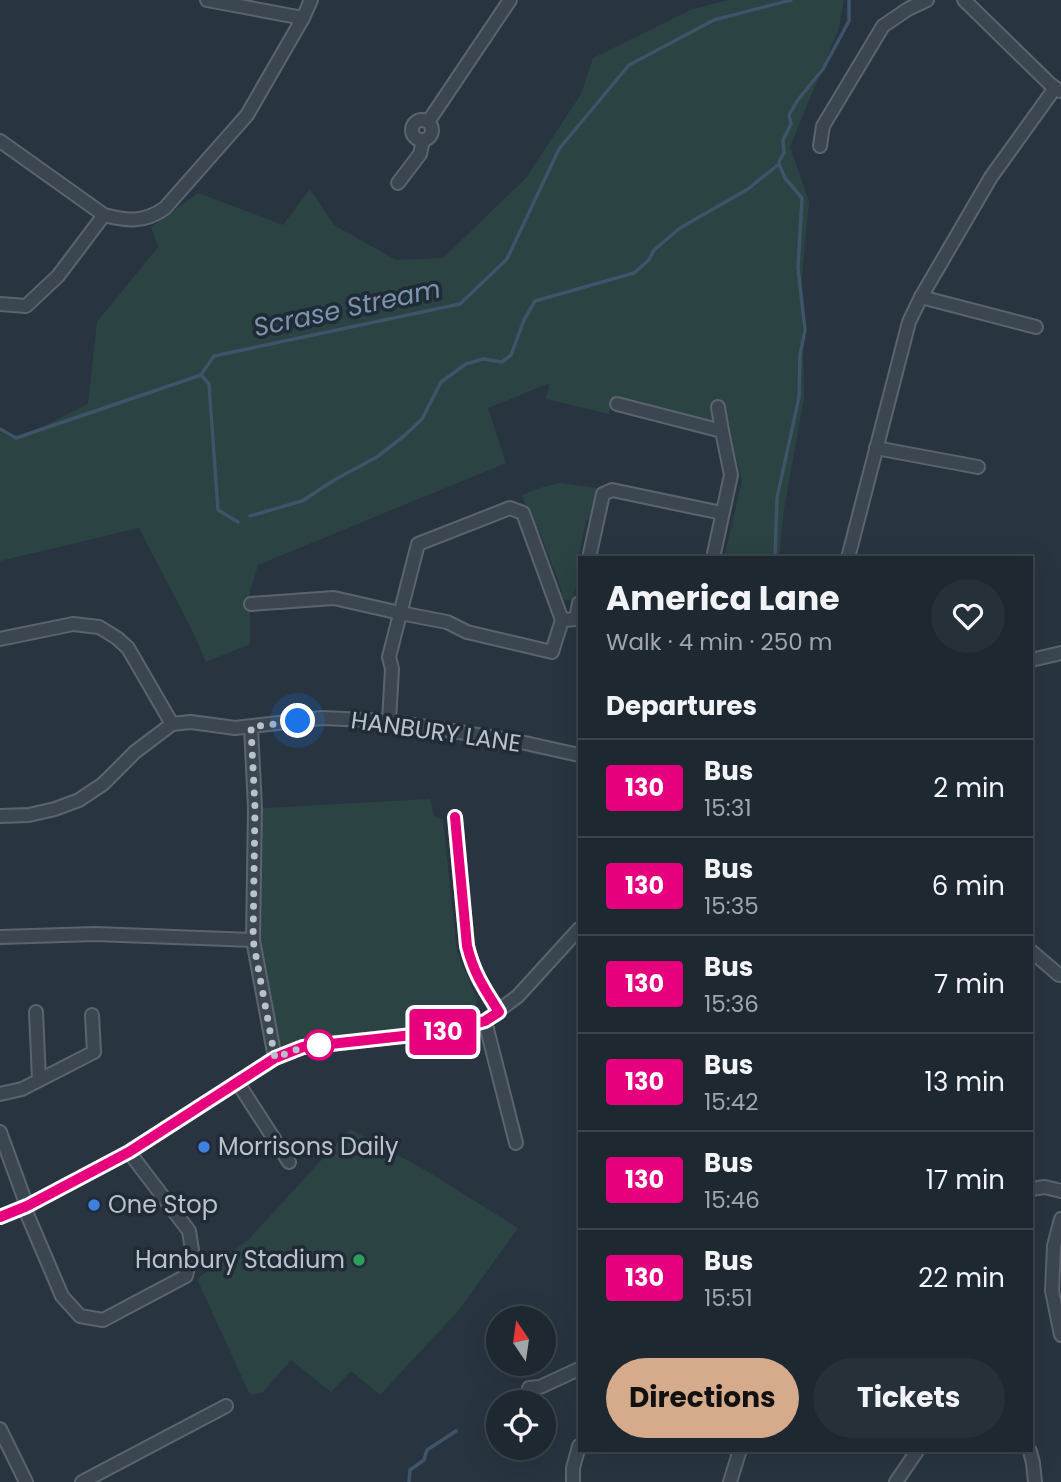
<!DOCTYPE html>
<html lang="en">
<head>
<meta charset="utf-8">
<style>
	:root { --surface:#1e2831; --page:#263039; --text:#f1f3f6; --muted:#a1a6ab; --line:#3c444d; --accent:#d6ab8b }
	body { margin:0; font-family:Poppins,sans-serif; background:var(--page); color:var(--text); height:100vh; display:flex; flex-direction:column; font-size:26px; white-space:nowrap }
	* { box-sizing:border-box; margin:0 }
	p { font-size:23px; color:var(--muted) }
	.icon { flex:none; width:38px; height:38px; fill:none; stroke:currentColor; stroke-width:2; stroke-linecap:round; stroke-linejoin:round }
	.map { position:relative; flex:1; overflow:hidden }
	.panel { position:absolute; left:578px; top:556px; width:455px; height:896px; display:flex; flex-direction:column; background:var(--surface); border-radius:0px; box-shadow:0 7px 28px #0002,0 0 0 2px var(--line) }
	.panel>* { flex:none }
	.badge { padding:0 14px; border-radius:5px; font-size:24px; line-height:46px }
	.needle { width:46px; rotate:347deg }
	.tools { position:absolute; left:486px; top:1306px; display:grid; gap:14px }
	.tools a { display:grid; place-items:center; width:70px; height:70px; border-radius:50%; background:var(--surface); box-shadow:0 7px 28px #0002,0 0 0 2px var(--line); font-size:35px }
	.you { position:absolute; width:35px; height:35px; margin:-18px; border:5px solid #fff; border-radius:50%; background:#1a73e8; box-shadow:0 0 0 10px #1a73e833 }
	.map>.badge { position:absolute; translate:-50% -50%; box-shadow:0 0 0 4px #fff }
	h2 { padding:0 28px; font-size:26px; line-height:63px }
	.round { display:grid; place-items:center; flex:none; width:74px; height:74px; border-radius:37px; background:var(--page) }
	.headline { display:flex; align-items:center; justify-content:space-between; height:119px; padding:0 28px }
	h1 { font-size:33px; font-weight:700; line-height:52px }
	.button { display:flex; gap:14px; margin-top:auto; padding:14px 28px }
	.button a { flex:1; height:80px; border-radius:42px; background:var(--accent); color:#111; font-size:28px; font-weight:700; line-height:80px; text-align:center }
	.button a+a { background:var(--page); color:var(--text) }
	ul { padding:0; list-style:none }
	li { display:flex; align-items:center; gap:21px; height:98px; padding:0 28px; border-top:2px solid var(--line) }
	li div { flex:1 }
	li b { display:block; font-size:26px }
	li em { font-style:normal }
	li .badge { min-width:77px; font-weight:700; text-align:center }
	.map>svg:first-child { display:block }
	.green { fill:#2b4343 }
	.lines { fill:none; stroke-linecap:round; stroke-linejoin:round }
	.stream { stroke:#3f5369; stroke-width:3.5 }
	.minor-casing { stroke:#5a646f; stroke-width:16 }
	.minor { stroke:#3c4651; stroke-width:12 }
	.line-casing { stroke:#fff; stroke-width:16 }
	.line { stroke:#e6007e; stroke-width:10 }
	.walk { stroke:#b9c1cb; stroke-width:7; stroke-dasharray:0 12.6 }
	.stop-dot { fill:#fff; stroke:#e6007e; stroke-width:3.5 }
	.shop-dot { fill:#3f7fe0; stroke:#212b37; stroke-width:2.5 }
	.leisure-dot { fill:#2e9e5b; stroke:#212b37; stroke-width:2.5 }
	.labels { text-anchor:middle; stroke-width:7; stroke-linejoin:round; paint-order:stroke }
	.street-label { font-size:24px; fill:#b9c1cb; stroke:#212b37 }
	.poi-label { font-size:24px; fill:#b9c1cb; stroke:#212b37; text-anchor:start }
	.water-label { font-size:26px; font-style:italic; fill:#7b94ac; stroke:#212b37 }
</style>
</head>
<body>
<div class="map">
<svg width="1061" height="1482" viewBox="0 0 1061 1482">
	<rect width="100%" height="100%" fill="#283541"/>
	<!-- green -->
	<g class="green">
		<polygon points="728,0 844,0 839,28 790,147 809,201 802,277 804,398 784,509 779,558 724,558 742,481 728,427 613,398 609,414 546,399 550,383 488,408 506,463 258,565 250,591 250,644 206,662 194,634 139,528 0,561 0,432 16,440 88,404 97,322 158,247 151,227 198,193 283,225 310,189 334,225 396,260 443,258 526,178 581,94 593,58 690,10"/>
		<polygon points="560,483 597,488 590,520 586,520 577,564 579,565 579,572 573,601 562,599 560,595 563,593 539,531 536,531 522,495 543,487"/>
		<polygon points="430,799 434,816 443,820 457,952 477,999 474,1015 445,1027 303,1041 279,1050 256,940 263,808"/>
		<polygon points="350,1129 425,1170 518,1228 459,1310 380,1395 351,1371 331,1392 291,1360 262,1393 250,1395 197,1279 248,1240"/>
	</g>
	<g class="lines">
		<!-- stream -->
		<g class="stream">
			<polyline points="201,375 214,356 460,304 507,259 559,149 629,65 714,20 791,0"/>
			<polyline points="201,375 209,384 218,510 238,522"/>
			<polyline points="0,429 16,438 201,375"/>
			<polyline points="250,516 302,501 336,479 377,457 404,436 422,419 441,382 466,364 483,359 502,362 511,355 524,320 535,301 634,273 649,260 654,250 680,228 748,189 779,164 779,162 784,153 783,140 791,124 789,115 797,101 823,69 849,21 849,0"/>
			<polyline points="775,558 777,498 799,397 800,355 805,330 798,268 802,198 785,178 779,164"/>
			<polyline points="409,1482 410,1470 424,1460 427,1450 456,1431"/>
		</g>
		<defs>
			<g id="minor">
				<polyline points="207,0 303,18"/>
				<polyline points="964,0 1050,84 1060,91"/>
				<circle cx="422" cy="130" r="10"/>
				<polyline points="428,122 510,0"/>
				<path d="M0 141 104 215C127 221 144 223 165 208L247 115 303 18 311 0"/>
				<polyline points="820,146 823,126 883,26 908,9 927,0"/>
				<polyline points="398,183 420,154 423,140"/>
				<polyline points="921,297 1036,327"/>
				<polyline points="0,304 26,306 58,276 104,215"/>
				<polyline points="617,404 722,431 731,475 713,558"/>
				<polyline points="718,407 722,431"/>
				<polyline points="876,448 978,467"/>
				<polyline points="589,558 603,494 612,490 722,513"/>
				<polyline points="848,558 909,322 921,297 991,177 1055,88"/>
				<polyline points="251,604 334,598 400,613 447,622 467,632 552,652 562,620 579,619"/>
				<polyline points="576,619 579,603"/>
				<polyline points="0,639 73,624 99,627 117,638 128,648 172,724"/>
				<polyline points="1031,660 1061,653"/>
				<polyline points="389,721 392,669 389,657 418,544 510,508 523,513 562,620"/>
				<polyline points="251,727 255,808 253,940 275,1058"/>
				<polyline points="0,816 29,815 55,809 79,800 103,784 135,752 172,724 191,722 235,728 322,718 389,721 516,741 579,755"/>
				<path d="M455 817 467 946C474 974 483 988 499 1011"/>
				<polyline points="0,937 95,934 253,940"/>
				<polyline points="1031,951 1059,975"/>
				<polyline points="36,1012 39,1079"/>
				<polyline points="485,1021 516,1143"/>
				<polyline points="238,1083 289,1162"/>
				<polyline points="0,1094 22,1089 94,1052 92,1015"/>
				<polyline points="0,1132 27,1206"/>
				<polyline points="1031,1189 1045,1187 1061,1191"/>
				<polyline points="24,1207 62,1296 80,1316 103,1320 186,1276 192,1250 189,1231 129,1152"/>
				<polyline points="0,1217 27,1206 129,1152 275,1058 302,1047 449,1031 485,1021 518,996 579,929"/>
				<polyline points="1061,1219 1054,1246 1052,1291 1061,1335"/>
				<polyline points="529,1388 540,1387 579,1369"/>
				<polyline points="0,1429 26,1482"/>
				<polyline points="1030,1451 1033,1463 1035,1482"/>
				<polyline points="82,1482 226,1406"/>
				<polyline points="573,1482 573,1468 579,1446"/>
				<polyline points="730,1482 739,1453 737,1451"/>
				<polyline points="896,1482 917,1451"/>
			</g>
		</defs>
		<!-- minor casing -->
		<use href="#minor" class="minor-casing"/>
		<!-- minor -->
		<use href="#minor" class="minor"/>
	</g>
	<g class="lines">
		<defs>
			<path id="line" d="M0 1217 27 1206 129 1152 275 1058 303 1047 449 1031 485 1021 499 1012C484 988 474 974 467 946L455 817"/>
		</defs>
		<!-- line casing -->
		<use href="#line" class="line-casing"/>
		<!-- line -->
		<use href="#line" class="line"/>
		<!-- walk -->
		<polyline class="walk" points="298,721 251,727 255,808 253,940 275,1058 303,1047 327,1044 319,1045"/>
	</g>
	<!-- markers -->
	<circle class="stop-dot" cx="319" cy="1045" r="14"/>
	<g class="shop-dot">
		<circle cx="204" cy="1147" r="7"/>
		<circle cx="94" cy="1205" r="7"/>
	</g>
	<circle class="leisure-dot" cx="359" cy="1260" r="7"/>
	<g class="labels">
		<!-- street labels -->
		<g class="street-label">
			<text transform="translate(436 732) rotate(8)" y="8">HANBURY LANE</text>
		</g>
		<!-- poi labels -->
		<g class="poi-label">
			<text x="218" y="1155">Morrisons Daily</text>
			<text x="108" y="1213">One Stop</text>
			<text x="345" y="1268" text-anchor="end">Hanbury Stadium</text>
		</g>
		<!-- water labels -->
		<g class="water-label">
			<text transform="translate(347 308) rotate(-12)" y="9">Scrase Stream</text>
		</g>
	</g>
</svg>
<div class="tools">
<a><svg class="needle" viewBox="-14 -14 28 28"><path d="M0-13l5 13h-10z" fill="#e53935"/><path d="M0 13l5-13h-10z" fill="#a1a6ab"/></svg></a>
<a><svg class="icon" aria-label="locate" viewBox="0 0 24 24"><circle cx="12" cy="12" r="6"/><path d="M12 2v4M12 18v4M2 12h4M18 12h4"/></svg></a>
</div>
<div class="you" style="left:298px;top:721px"></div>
<b class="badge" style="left:443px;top:1032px;background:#e6007e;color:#fff">130</b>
<section class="panel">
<div class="headline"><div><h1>America Lane</h1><p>Walk · 4 min · 250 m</p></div><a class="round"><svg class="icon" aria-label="heart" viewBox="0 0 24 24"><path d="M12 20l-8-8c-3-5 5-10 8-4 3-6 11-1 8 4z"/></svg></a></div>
<h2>Departures</h2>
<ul>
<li><span class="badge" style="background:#e6007e;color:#fff">130</span><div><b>Bus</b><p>15:31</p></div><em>2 min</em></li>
<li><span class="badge" style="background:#e6007e;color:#fff">130</span><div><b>Bus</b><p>15:35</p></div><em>6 min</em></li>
<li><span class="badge" style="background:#e6007e;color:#fff">130</span><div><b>Bus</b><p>15:36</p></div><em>7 min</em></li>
<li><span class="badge" style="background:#e6007e;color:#fff">130</span><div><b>Bus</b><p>15:42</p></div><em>13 min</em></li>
<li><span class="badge" style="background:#e6007e;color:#fff">130</span><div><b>Bus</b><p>15:46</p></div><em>17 min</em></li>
<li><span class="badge" style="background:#e6007e;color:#fff">130</span><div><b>Bus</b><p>15:51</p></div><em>22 min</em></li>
</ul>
<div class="button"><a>Directions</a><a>Tickets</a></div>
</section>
</div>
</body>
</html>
